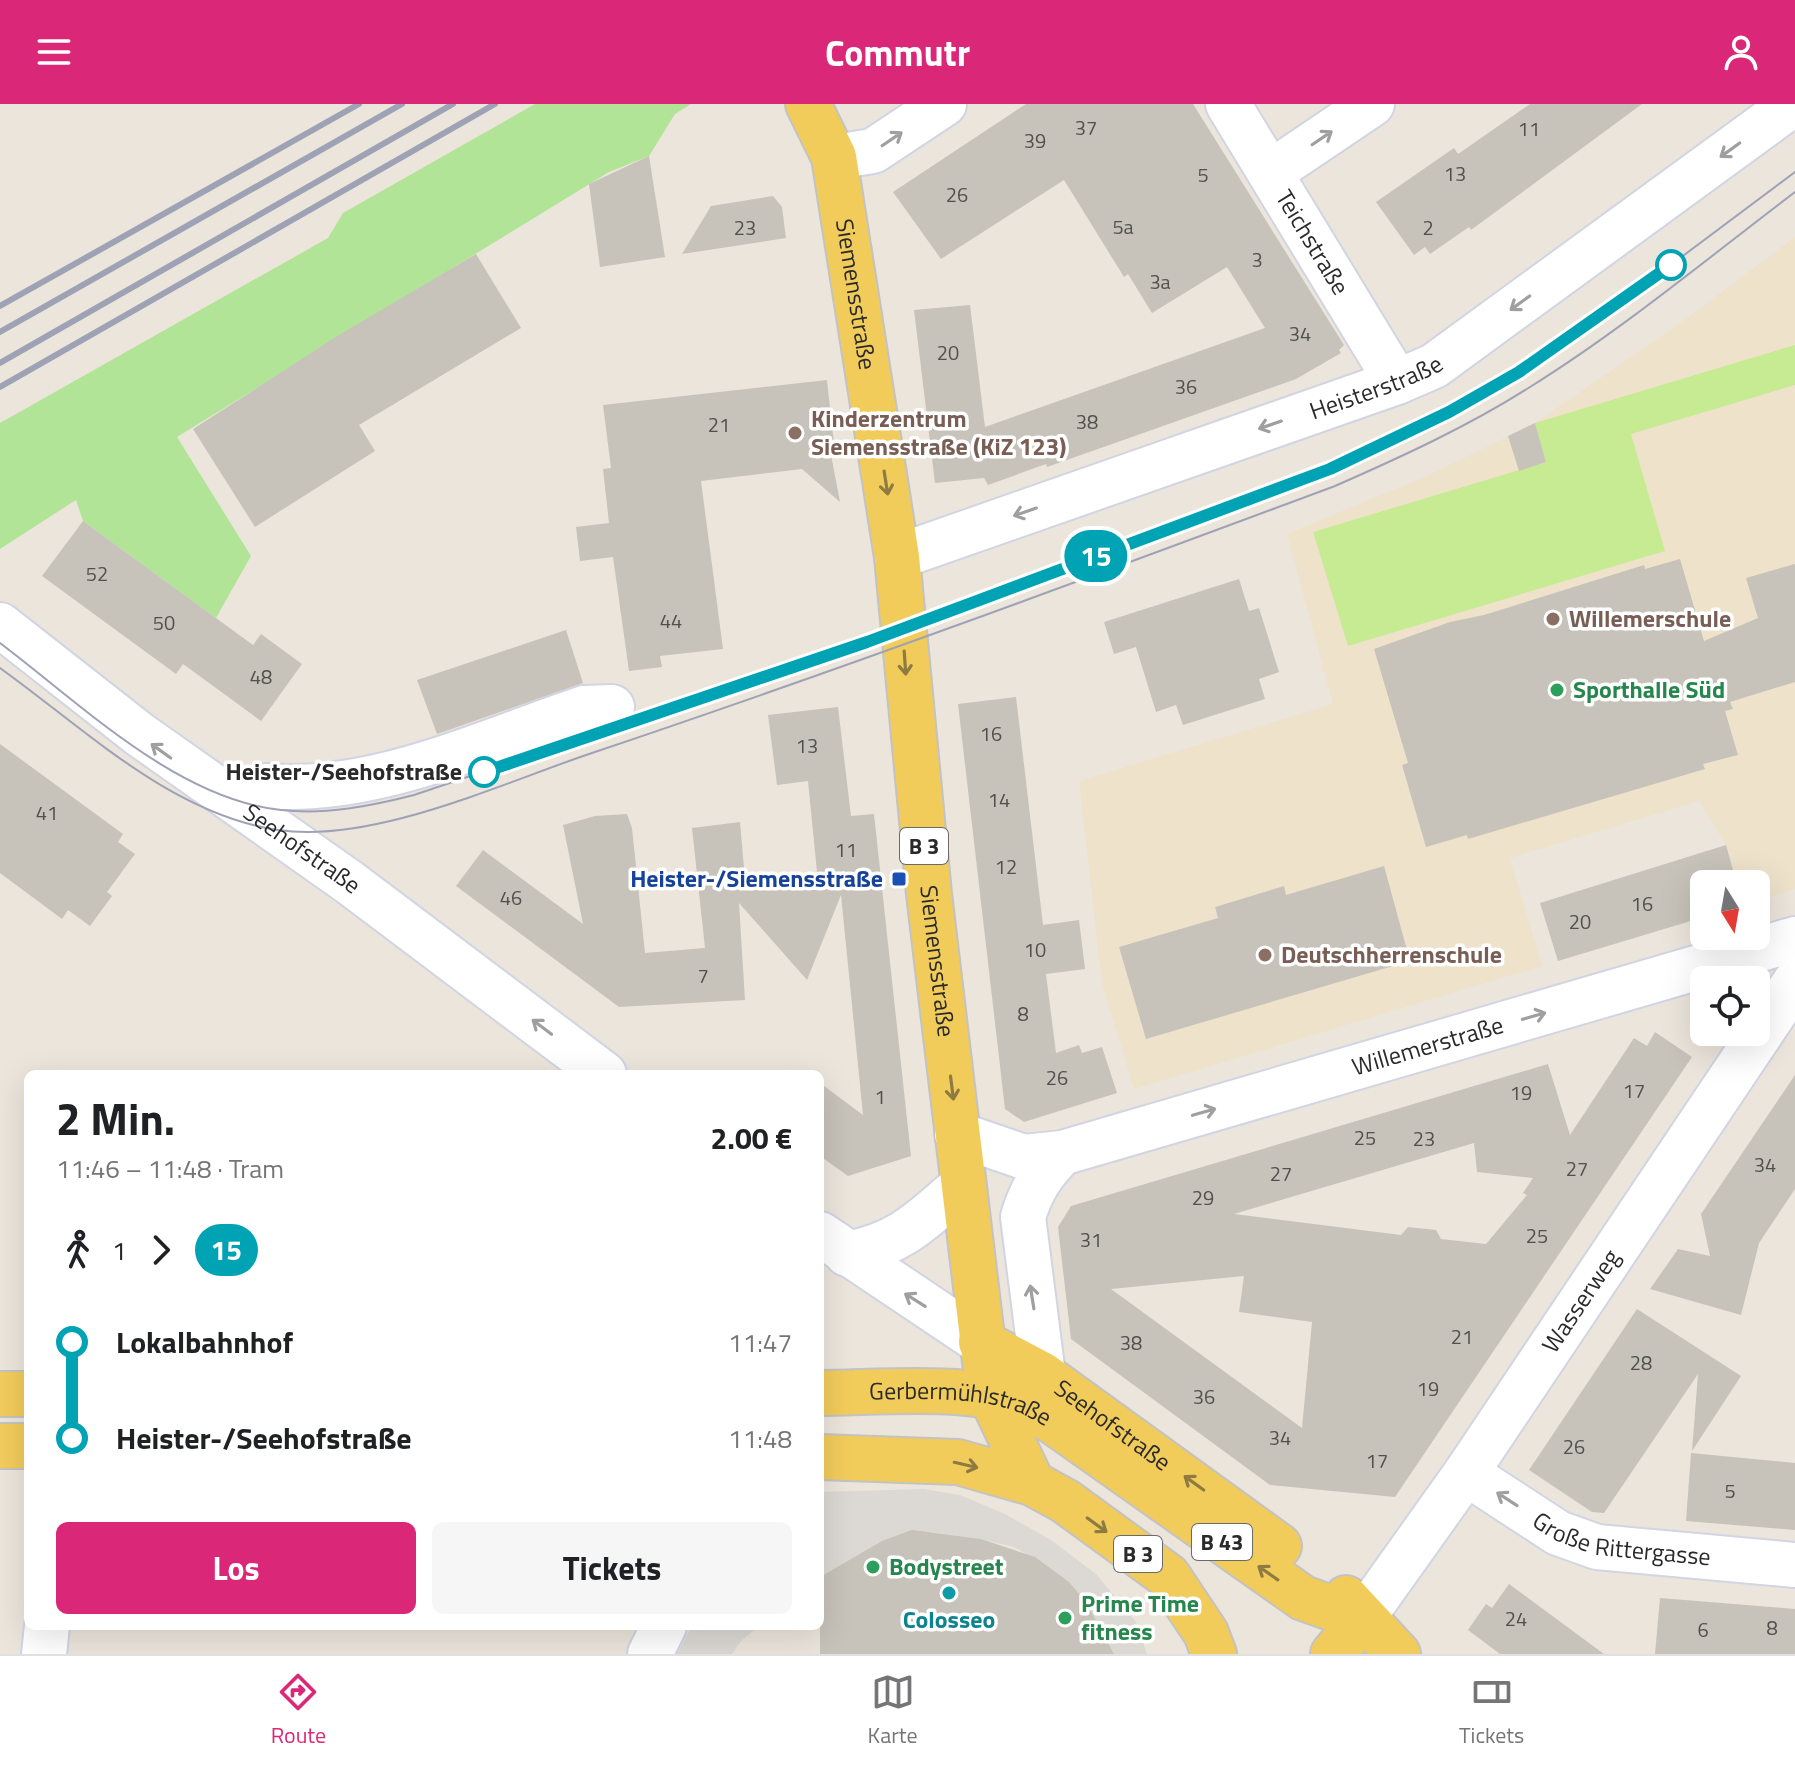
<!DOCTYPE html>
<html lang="de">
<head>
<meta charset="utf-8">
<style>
	:root { --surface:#fff; --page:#f6f6f6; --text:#202124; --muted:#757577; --line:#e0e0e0; --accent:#db2777 }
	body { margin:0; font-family:"Titillium Web",sans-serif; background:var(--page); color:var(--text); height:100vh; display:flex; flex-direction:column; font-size:30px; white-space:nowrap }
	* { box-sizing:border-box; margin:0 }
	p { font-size:26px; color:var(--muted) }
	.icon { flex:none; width:44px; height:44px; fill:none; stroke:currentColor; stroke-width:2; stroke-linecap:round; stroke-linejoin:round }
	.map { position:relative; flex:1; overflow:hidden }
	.drawer { position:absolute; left:24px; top:966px; width:800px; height:560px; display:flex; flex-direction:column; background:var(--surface); border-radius:12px; box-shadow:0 8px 32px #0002 }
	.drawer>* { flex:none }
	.badge { padding:0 16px; border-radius:26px; font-size:28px; line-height:52px }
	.needle { width:52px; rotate:169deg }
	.fabs { position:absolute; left:1690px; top:766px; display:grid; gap:16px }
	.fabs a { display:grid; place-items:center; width:80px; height:80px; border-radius:12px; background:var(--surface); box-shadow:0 8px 32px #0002; font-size:40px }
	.map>.badge { position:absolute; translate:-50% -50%; box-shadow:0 0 0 4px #fff }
	.legs { display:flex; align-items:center; gap:12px; height:88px; padding:0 32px; font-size:26px }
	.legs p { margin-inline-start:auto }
	.head { display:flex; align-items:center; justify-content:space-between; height:136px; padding:0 32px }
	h1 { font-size:44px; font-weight:700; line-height:60px }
	.action { display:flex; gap:16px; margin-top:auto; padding:16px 32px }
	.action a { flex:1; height:92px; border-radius:12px; background:var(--accent); color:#fff; font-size:32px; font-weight:700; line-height:92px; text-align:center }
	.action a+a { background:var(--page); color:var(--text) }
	ul { padding:0 32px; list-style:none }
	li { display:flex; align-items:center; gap:28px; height:96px; font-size:30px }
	li i { display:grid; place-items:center; width:12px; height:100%; margin:0 10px; background:currentColor }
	li i::after { content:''; width:20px; height:20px; margin:-10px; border:6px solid; border-radius:50%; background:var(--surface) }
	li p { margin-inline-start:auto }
	li:first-child i { background:linear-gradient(#0000 50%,currentColor 0) }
	li:last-child i { background:linear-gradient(currentColor 50%,#0000 0) }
	header { display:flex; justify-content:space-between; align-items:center; height:104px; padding:0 32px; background:var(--accent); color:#fff; font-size:36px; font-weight:700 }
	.tabs { display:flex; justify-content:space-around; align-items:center; height:112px; border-top:2px solid var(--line); background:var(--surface); font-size:22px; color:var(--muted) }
	.tabs a { display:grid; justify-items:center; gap:4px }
	.tabs .current { color:var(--accent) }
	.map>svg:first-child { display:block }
	.education { fill:#eee2cb }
	.green { fill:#b2e497 }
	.pitch { fill:#c7eb93 }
	.plaza { fill:#dcd8d3 }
	.building { fill:#c7c3ba; fill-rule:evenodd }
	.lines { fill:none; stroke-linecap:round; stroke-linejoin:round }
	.minor-casing { stroke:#d1d5e3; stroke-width:48 }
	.major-casing { stroke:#c3c3c3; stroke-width:48 }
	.minor { stroke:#fff; stroke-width:44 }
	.major { stroke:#f2cc5b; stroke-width:44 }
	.tram { stroke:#9ea2b5; stroke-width:2 }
	.rail { stroke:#9ea2b5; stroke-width:6 }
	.oneway { stroke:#9f9f9f }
	.oneway2 { stroke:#8e7b42 }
	.line-1-casing { stroke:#fff; stroke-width:18 }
	.line-1 { stroke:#00a3b4; stroke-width:12 }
	.stop-1-dot { fill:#fff; stroke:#00a3b4; stroke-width:4 }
	.education-dot { fill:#8d6e63; stroke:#fff; stroke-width:3 }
	.leisure-dot { fill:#2e9e5b; stroke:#fff; stroke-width:3 }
	.transit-dot { fill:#1a4fb4; stroke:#fff; stroke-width:3 }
	.culture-dot { fill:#0f9aa8; stroke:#fff; stroke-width:3 }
	.labels { text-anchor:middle; stroke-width:7; stroke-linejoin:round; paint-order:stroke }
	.number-label { font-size:20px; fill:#51504e }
	.shield { fill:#fff; stroke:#6a6a6a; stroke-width:2 }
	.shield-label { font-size:22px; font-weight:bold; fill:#2a2a2a }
	.street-label { font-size:24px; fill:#2a2a2a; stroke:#fff }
	.education-label { font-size:24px; font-weight:bold; fill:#785e54; stroke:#fff; text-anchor:start }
	.leisure-label { font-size:24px; font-weight:bold; fill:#27864d; stroke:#fff; text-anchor:start }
	.stop-label { font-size:24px; font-weight:bold; fill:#2a2a2a; stroke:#fff; text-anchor:end }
	.transit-label { font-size:24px; font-weight:bold; fill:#164399; stroke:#fff; text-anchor:end }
	.culture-label { font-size:24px; font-weight:bold; fill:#0d838f; stroke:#fff }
</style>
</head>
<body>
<header><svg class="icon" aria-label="menu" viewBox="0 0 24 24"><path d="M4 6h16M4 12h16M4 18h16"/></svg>Commutr<svg class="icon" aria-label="person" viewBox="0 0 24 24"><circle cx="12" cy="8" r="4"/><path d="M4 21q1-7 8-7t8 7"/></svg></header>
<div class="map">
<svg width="1795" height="1550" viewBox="0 0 1795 1550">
	<rect width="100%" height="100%" fill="#ece5dc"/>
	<!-- education -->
	<polygon class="education" points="1795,133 1795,785 1756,797 1756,780 1737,780 1726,741 1699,697 1510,754 1542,862 1134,985 1102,879 1079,677 1333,600 1287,430 1429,371 1535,319 1679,220"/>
	<!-- green -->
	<polygon class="green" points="535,0 691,0 675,10 649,52 609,68 177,333 251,452 216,514 83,417 76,396 0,445 0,319 328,134 343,109"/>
	<!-- pitch -->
	<polygon class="pitch" points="1795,241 1795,281 1631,330 1665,447 1348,542 1313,428 1546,358 1535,319"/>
	<!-- plaza -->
	<g class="plaza">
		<polygon points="924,1385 960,1391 1005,1410 1051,1436 1096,1470 1136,1518 1147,1550 1113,1550 1082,1495 1050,1464 1014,1443 980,1435 930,1428 871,1444 820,1473 820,1388"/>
		<polygon points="692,1522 759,1522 741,1537 732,1550 677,1550"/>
	</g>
	<!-- building -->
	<g class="building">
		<polygon points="1026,0 1193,0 1344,241 1339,246 1341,249 1296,275 1047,363 1046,360 988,381 984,374 935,379 914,206 970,201 985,323 1265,224 1227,163 1152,209 1128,170 1124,173 1064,76 941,155 893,88"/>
		<polygon points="1530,0 1642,0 1471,126 1469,123 1430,150 1425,143 1414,151 1376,98 1454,44 1458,50"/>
		<polygon points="649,52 665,153 600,163 589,80"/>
		<polygon points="773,92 782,103 786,134 682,150 711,102"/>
		<polygon points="476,150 521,224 359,321 375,347 255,423 193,325 339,231"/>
		<polygon points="827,276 834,340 829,340 840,398 802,365 701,377 723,545 660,552 662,563 629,567 613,453 580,457 576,423 609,419 603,365 611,364 603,301"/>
		<polygon points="1535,319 1546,358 1519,367 1508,332"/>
		<polygon points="83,417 253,541 261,530 302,560 261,617 183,560 176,570 42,472"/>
		<polygon points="1680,455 1704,537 1758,514 1746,474 1795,460 1795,578 1730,598 1733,605 1725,607 1738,651 1703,660 1705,665 1468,735 1467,731 1426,743 1402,661 1408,659 1374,545 1450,518 1484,511 1644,461 1645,465"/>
		<polygon points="1239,475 1249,507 1259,504 1279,568 1259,575 1265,595 1183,621 1176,601 1156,608 1136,543 1114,550 1104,518"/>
		<polygon points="566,526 583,579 437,630 417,576"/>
		<polygon points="1016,593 1043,821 1079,816 1085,865 1046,870 1056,949 1079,941 1082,949 1102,943 1117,989 1024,1018 1005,1005 958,600"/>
		<polygon points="838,603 851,712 874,710 911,1052 848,1072 820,1052 820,979 863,1011 841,791 807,876 739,799 745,896 619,903 456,782 483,746 583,820 563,721 595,712 627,710 632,724 645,849 705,844 692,724 740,718 746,787 818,778 808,677 777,681 768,611"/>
		<polygon points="0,640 123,730 118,738 135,750 107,788 112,792 90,822 68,806 62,815 0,769"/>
		<polygon points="1726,741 1737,780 1704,780 1704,813 1558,857 1540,799"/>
		<polygon points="1384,762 1410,857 1146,935 1119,843 1218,814 1215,803 1284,782 1286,791"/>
		<path d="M1655 928 1692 953 1395 1393 1270 1381 1071 1235 1058 1123 1071 1102 1548 960 1570 1031 1634 934 1647 942ZM1474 1039 1477 1068 1533 1074 1523 1089 1527 1091 1486 1140 1441 1135 1436 1126 1408 1123 1401 1131 1234 1110ZM1244 1172 1239 1208 1312 1218 1302 1324 1111 1185Z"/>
		<polygon points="1795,971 1795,1085 1759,1139 1741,1211 1650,1185 1678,1145 1710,1152 1701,1110"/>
		<polygon points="1637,1205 1741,1272 1692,1347 1698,1270 1604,1409 1592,1408 1529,1366"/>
		<polygon points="1691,1349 1795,1359 1795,1426 1686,1417"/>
		<polygon points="912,1426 981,1435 1035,1453 1069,1478 1086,1498 1114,1550 820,1550 820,1473 882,1437"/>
		<polygon points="1509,1480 1604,1550 1500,1550 1468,1526 1486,1500 1492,1504"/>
		<polygon points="1660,1494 1795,1505 1795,1550 1655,1550"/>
	</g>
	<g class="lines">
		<defs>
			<g id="minor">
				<path id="s1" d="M1228 0 1397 278"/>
				<polyline points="834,53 873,47 944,0"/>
				<polyline points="1271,68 1372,0"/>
				<path id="s2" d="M897 453 1397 278 1434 262 1793 0"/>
				<path id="s3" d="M0 521 139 630 349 778 604 970"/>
				<path d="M266 682C374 691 483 638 584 604L612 603"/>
				<path id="s4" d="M957 1030 1024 1053 1062 1049 1795 835"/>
				<polyline points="820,1130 981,1238"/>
				<path d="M847 1150C903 1139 922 1116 963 1081"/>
				<path d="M1043 1271 1023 1113C1031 1086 1042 1069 1062 1049"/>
				<path id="s5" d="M1466 1369 1558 1429 1597 1443 1795 1461"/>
				<path id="s6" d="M1362 1515 1466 1369 1795 878"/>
				<polyline points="44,1550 47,1522"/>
				<polyline points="650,1550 664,1522"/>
			</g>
			<g id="major">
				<path id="s7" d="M808 0 834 53 897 453 929 790 987 1275 991 1292 1032 1379"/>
				<path id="s8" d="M981 1238 1043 1271 1279 1442"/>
				<path id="s9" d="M820 1289C874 1289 970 1280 1019 1300 1030 1304 1041 1311 1052 1317L1303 1494 1362 1515"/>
				<polyline points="0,1290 28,1290"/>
				<polyline points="0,1342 28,1342"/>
				<polyline points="820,1353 958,1358 1032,1379 1065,1397 1168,1472 1206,1529 1214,1550"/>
				<polyline points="1346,1494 1398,1550"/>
				<polyline points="1333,1550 1362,1515"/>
			</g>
		</defs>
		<!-- minor casing -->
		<use href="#minor" class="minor-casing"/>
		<!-- major casing -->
		<use href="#major" class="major-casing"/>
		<!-- minor -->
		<use href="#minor" class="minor"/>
		<!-- major -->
		<use href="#major" class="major"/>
		<!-- tram -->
		<g class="tram">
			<path d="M0 539C81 600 177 695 281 706 326 711 371 702 414 691L867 538 1330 365 1449 308 1519 268 1624 196 1795 68"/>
			<path d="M0 564C85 625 171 710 278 726 374 740 502 679 592 649 842 565 1088 474 1335 382 1401 353 1469 322 1530 283 1623 225 1708 154 1795 88"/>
		</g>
		<!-- rail -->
		<g class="rail">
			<polyline points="0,202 359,0"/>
			<polyline points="0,228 402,0"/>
			<polyline points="0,259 453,0"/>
			<polyline points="0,283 495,0"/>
		</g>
	</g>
	<!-- one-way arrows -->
	<defs><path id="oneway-shaft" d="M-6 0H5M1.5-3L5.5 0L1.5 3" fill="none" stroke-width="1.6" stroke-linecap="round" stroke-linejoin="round" transform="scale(2)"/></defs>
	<g class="oneway">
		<use href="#oneway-shaft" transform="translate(1322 34) rotate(-34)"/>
		<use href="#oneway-shaft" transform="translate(892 35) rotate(-34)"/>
		<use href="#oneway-shaft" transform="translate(1730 46) rotate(144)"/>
		<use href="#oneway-shaft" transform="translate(1520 199) rotate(144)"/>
		<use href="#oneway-shaft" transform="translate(1270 321) rotate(161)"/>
		<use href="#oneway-shaft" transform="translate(1025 408) rotate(161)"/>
		<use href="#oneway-shaft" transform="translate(161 647) rotate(-144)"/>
		<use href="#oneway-shaft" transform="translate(1534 912) rotate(-16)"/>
		<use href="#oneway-shaft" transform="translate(542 923) rotate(-143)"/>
		<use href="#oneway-shaft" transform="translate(1204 1008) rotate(-16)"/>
		<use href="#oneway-shaft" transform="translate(1032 1193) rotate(-99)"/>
		<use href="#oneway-shaft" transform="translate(915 1196) rotate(-148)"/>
		<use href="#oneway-shaft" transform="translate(1507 1395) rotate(-147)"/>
	</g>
	<g class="oneway2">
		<use href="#oneway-shaft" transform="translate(886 379) rotate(81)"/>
		<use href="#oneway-shaft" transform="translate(905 559) rotate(86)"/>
		<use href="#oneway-shaft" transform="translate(952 984) rotate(83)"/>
		<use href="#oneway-shaft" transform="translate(966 1361) rotate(13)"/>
		<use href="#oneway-shaft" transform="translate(1194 1379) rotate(-144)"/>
		<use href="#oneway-shaft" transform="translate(1097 1421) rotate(36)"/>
		<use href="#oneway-shaft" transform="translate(1268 1469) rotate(-145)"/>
	</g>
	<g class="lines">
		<defs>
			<polyline id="line-1" points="484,668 867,538 1330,365 1449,308 1519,268 1671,161"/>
		</defs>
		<!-- line-1 casing -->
		<use href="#line-1" class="line-1-casing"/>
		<!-- line-1 -->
		<use href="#line-1" class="line-1"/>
	</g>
	<!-- markers -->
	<g class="stop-1-dot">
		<circle cx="1671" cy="161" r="14"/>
		<circle cx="484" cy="668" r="14"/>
	</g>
	<g class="education-dot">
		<circle cx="795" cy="329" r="8"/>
		<circle cx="1553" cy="515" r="8"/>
		<circle cx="1265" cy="851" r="8"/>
	</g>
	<g class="leisure-dot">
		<circle cx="1557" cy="586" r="8"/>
		<circle cx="873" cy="1463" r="8"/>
		<circle cx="1065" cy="1514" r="8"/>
	</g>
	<rect class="transit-dot" x="891" y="767" width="16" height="16" rx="4"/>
	<circle class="culture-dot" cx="949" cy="1489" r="8"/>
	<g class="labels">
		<!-- number labels -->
		<g class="number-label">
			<text x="1086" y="31">37</text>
			<text x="1529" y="32">11</text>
			<text x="1035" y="44">39</text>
			<text x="1455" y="77">13</text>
			<text x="1203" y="78">5</text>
			<text x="957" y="98">26</text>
			<text x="1123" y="130">5a</text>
			<text x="745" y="131">23</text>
			<text x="1428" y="131">2</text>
			<text x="1257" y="163">3</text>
			<text x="1160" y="185">3a</text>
			<text x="1300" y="237">34</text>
			<text x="948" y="256">20</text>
			<text x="1186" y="290">36</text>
			<text x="1087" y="325">38</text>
			<text x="719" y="328">21</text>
			<text x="97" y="477">52</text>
			<text x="671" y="524">44</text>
			<text x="164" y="526">50</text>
			<text x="261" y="580">48</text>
			<text x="991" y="637">16</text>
			<text x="807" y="649">13</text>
			<text x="999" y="703">14</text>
			<text x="47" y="716">41</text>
			<text x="846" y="753">11</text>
			<text x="1006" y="770">12</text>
			<text x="511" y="801">46</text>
			<text x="1642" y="807">16</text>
			<text x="1580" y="825">20</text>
			<text x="1035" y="853">10</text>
			<text x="703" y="879">7</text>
			<text x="1023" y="917">8</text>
			<text x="1057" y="981">26</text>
			<text x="1634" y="994">17</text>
			<text x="1521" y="996">19</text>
			<text x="880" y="1000">1</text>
			<text x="1365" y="1041">25</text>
			<text x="1424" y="1042">23</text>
			<text x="1765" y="1068">34</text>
			<text x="1577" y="1072">27</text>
			<text x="1281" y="1077">27</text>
			<text x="1203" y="1101">29</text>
			<text x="1537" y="1139">25</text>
			<text x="1091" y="1143">31</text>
			<text x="1462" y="1240">21</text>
			<text x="1131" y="1246">38</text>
			<text x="1641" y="1266">28</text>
			<text x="1428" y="1292">19</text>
			<text x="1204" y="1300">36</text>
			<text x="1280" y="1341">34</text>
			<text x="1574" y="1350">26</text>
			<text x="1377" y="1364">17</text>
			<text x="1730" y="1394">5</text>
			<text x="1516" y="1522">24</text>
			<text x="1772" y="1531">8</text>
			<text x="1703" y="1533">6</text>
		</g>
		<!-- shield labels -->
		<g class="shield">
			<rect x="900" y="724" width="48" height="36" rx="6"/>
			<rect x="1192" y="1420" width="60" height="36" rx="6"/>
			<rect x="1114" y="1432" width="48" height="36" rx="6"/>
		</g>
		<g class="shield-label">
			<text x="924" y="750">B 3</text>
			<text x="1222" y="1446">B 43</text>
			<text x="1138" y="1458">B 3</text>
		</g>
		<!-- street labels -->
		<g class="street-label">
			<text dy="8" stroke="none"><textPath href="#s1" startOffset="162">Teichstraße</textPath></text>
			<text dy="8" stroke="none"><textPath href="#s7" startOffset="198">Siemensstraße</textPath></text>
			<text dy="8" stroke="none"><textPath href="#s2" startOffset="508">Heisterstraße</textPath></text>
			<text dy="8" stroke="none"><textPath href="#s3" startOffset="376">Seehofstraße</textPath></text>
			<text dy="8" stroke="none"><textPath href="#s7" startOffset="870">Siemensstraße</textPath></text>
			<text dy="8" stroke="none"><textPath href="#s4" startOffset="490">Willemerstraße</textPath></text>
			<text dy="8" stroke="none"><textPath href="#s6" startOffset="386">Wasserweg</textPath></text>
			<text dy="8" stroke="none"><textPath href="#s9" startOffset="142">Gerbermühlstraße</textPath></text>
			<text dy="8" stroke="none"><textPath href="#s8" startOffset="156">Seehofstraße</textPath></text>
			<text dy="8" stroke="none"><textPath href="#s5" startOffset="174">Große Rittergasse</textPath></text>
		</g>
		<!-- education labels -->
		<g class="education-label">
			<text x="811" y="323">Kinderzentrum<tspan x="811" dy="28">Siemensstraße (KiZ 123)</tspan></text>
			<text x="1569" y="523">Willemerschule</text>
			<text x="1281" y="859">Deutschherrenschule</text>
		</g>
		<!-- leisure labels -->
		<g class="leisure-label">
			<text x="1573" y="594">Sporthalle Süd</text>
			<text x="889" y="1471">Bodystreet</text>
			<text x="1081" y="1508">Prime Time<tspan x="1081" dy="28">fitness</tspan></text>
		</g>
		<!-- stop labels -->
		<g class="stop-label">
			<text x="462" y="676">Heister-/Seehofstraße</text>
		</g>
		<!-- transit labels -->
		<g class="transit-label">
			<text x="883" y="783">Heister-/Siemensstraße</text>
		</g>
		<!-- culture labels -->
		<g class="culture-label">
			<text x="949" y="1524">Colosseo</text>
		</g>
	</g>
</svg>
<div class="fabs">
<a><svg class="needle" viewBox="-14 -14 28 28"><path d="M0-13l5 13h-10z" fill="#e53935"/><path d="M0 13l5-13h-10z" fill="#757577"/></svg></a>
<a><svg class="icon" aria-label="locate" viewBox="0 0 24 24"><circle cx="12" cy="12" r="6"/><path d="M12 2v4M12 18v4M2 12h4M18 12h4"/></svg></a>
</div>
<b class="badge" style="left:1096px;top:452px;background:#00a3b4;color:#fff">15</b>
<section class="drawer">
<div class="head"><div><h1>2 Min.</h1><p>11:46 – 11:48 · Tram</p></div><b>2.00 €</b></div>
<div class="legs"><svg class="icon" aria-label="walk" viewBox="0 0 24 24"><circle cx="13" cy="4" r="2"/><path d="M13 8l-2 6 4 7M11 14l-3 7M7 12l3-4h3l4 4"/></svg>1<svg class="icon" aria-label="forward" viewBox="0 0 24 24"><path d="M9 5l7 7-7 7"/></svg><b class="badge" style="background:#00a3b4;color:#fff">15</b></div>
<ul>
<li><i style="color:#00a3b4"></i><b>Lokalbahnhof</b><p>11:47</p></li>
<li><i style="color:#00a3b4"></i><b>Heister-/Seehofstraße</b><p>11:48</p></li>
</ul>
<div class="action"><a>Los</a><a>Tickets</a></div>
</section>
</div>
<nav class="tabs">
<a class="current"><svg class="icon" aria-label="directions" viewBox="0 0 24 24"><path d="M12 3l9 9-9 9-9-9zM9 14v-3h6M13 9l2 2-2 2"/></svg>Route</a>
<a><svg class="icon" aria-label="map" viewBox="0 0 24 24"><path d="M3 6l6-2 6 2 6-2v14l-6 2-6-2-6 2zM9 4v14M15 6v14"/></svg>Karte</a>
<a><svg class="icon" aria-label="tickets" viewBox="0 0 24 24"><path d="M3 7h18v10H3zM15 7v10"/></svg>Tickets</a>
</nav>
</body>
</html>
